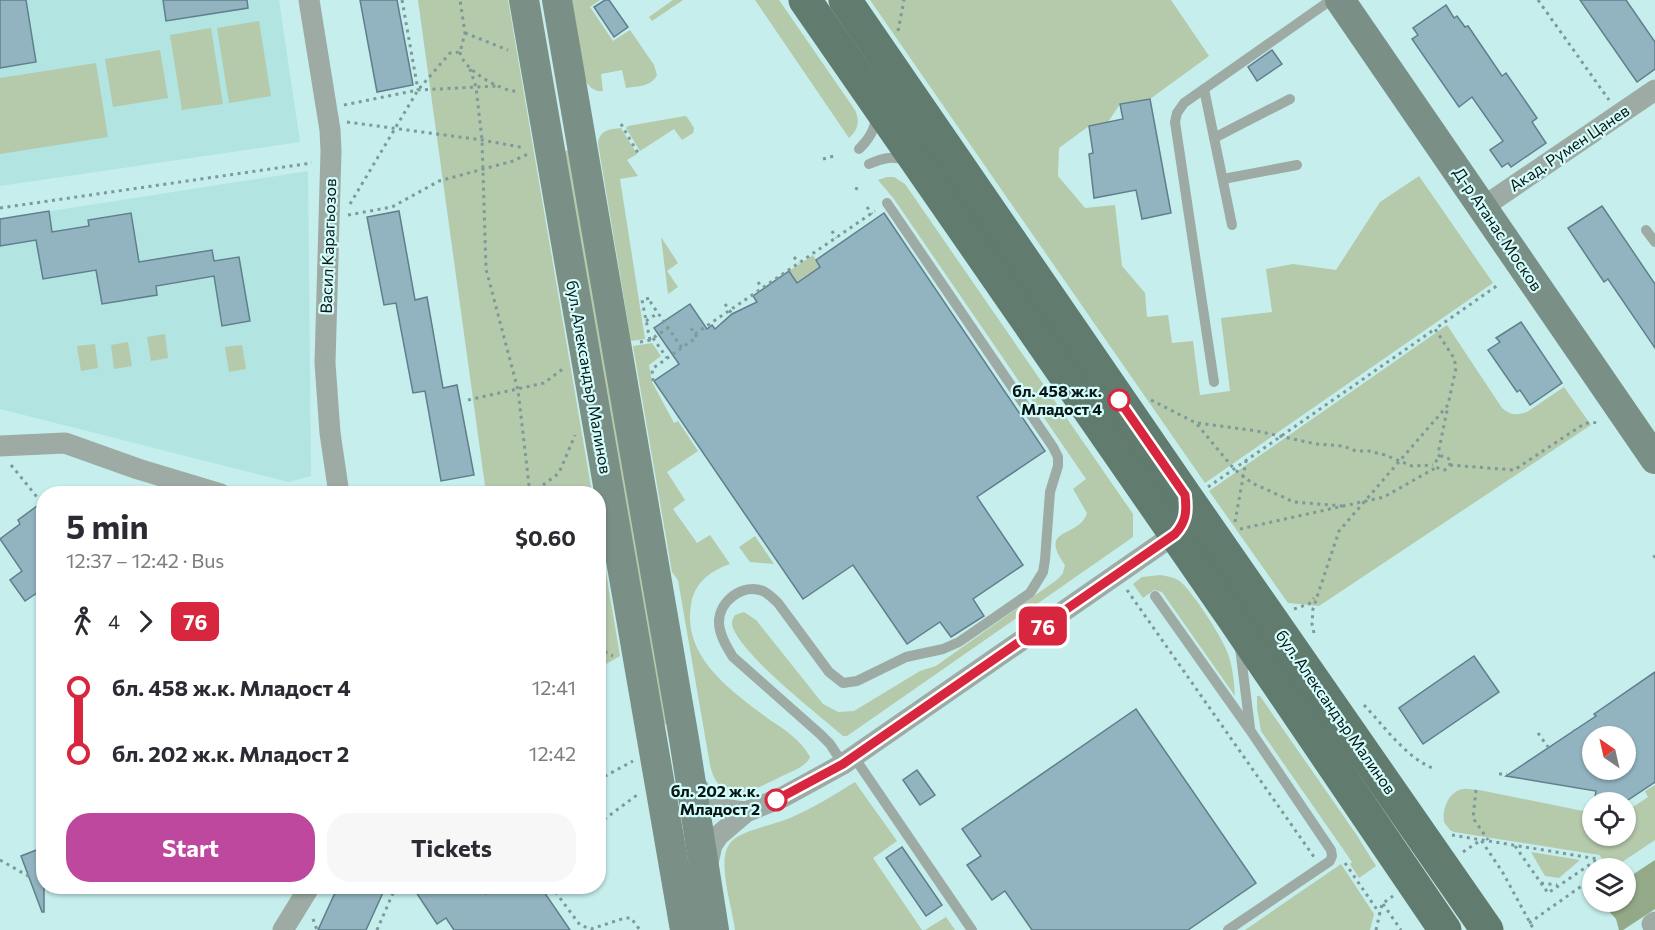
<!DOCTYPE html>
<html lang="en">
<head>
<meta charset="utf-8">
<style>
	:root { --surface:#fff; --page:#f7f7f7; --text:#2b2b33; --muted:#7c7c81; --accent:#bf489f }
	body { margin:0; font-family:Commissioner,sans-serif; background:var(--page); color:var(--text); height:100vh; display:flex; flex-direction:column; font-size:22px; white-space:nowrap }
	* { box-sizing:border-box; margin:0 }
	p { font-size:20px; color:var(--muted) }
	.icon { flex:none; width:33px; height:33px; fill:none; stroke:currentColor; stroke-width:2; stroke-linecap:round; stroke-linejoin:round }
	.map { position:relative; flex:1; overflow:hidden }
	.details { position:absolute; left:36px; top:486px; width:570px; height:408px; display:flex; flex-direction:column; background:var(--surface); border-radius:24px; box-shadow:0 2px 4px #0004 }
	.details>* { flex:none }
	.badge { padding:0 12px; border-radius:9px; font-size:21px; line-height:39px }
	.needle { width:39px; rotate:326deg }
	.buttons { position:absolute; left:1582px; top:726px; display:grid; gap:12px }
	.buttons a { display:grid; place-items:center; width:54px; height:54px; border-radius:50%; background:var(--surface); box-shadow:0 2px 4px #0004; font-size:30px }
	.map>.badge { position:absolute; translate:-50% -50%; box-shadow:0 0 0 3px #fff }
	.legs { display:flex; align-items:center; gap:9px; height:66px; padding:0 30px; font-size:20px }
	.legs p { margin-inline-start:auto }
	.overview { display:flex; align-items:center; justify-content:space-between; height:102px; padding:0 30px }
	h1 { font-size:33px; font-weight:700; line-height:45px }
	.primary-button { display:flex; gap:12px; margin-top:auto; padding:12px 30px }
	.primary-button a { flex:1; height:69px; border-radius:24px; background:var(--accent); color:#fff; font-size:24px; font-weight:700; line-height:69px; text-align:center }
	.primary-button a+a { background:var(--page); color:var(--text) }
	ul { padding:0 30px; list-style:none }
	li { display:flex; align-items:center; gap:21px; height:66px; font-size:22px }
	li i { display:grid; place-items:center; width:9px; height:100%; margin:0 8px; background:currentColor }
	li i::after { content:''; width:15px; height:15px; margin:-8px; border:4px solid; border-radius:50%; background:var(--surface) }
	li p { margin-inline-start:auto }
	li:first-child i { background:linear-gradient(#0000 50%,currentColor 0) }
	li:last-child i { background:linear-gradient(currentColor 50%,#0000 0) }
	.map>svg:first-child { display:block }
	.built { fill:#b2e4e2 }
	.green { fill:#b5c9ab }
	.forest { fill:#93a988 }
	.building { fill:#92b4c1; stroke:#5f7f8b; stroke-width:1.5; fill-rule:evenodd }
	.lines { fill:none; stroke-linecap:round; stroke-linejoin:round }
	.path { stroke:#7c9a99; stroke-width:3; stroke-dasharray:3 4.5; stroke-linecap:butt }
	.lane { stroke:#9daba4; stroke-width:10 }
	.street { stroke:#9daba4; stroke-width:21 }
	.secondary { stroke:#7a8f85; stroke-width:30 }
	.primary { stroke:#617b6f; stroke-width:33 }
	.line-1-casing { stroke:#fff; stroke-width:14 }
	.line-1 { stroke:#d7263d; stroke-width:9 }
	.stop-1-dot { fill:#fff; stroke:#d7263d; stroke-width:3 }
	.labels { text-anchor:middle; stroke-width:4.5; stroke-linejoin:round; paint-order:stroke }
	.street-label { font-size:16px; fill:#071615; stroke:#d3fcfa }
	.stop-label { font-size:16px; font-weight:bold; fill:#071615; stroke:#d3fcfa; text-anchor:end }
</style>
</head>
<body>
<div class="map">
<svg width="1655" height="930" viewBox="0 0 1655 930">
	<rect width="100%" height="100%" fill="#c6eeed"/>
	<!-- built -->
	<g class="built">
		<polygon points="0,0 279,0 300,142 0,186"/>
		<polygon points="308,171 311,476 289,482 0,409 0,219"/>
	</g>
	<!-- green -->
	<g class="green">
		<polygon points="418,0 508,0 592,493 486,493"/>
		<path d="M572 0H600L590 7 613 41 630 30 654 65 657 75C651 87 638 86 626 88L622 70 601 74 603 91C595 92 588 87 585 79Z"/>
		<polygon points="673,0 683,0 652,21 649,17"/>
		<path d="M755 0H779L855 110C860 121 858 130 849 138Z"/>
		<polygon points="870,0 1171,0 1209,56 1150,99 1120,104 1108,122 1089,126 1059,148 1058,176 1085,208 1115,205 1122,266 1145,293 1147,317 1168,315 1172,343 1193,341 1200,395 1230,391 1221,318 1272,312 1266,269 1293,264 1336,270 1380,202 1419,176 1493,283 1205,483"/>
		<polygon points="259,21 271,96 229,103 217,28"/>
		<polygon points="211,28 223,104 182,110 170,35"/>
		<polygon points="160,50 168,98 113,107 105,59"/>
		<polygon points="96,63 108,137 0,154 0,78"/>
		<polygon points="685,116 687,117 694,128 693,133 682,140 674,129 640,151 626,128 628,126"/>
		<path d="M621 128 637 154 627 160 638 176 620 179 645 339 631 341 598 143C600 130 610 129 621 128Z"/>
		<polygon points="571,150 668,723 664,725 561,152"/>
		<path d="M887 177H894L905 184 1133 514V537L847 736H843C816 712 746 659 733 628 731 623 732 620 735 615L744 612 756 620 823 704 838 712 854 711 920 671 936 666 1058 579 1063 573 1065 565C1037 526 1079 539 1087 513L1073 489 1086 479 894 199 878 180Z"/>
		<polygon points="661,237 678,263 667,271 678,287 668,294"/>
		<polygon points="813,255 820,267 797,283 789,271"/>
		<path d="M1447 325 1502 408C1510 415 1516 416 1527 412L1564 387 1591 425 1319 606 1288 603 1209 491Z"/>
		<polygon points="165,334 168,358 151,361 147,337"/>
		<polygon points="128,342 132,366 114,369 111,345"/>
		<path d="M652 343 661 356 649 365 652 382 674 423 678 421 698 451 667 472 685 500 673 509 697 543 710 535 730 564C710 571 694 583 691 605 682 658 733 692 770 720 785 730 801 740 810 757 806 767 790 772 780 777 753 791 720 808 710 765L678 580 672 572 633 346Z"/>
		<polygon points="95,344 98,368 81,371 77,346"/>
		<polygon points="242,345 246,369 229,372 225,347"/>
		<polygon points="599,531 620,656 599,668 598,668"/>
		<polygon points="755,536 774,564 750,562 739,547"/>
		<path d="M1160 575C1166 576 1173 577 1178 580 1190 587 1224 640 1228 654 1233 668 1234 682 1235 696L1162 592 1154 590 1143 598 1133 584 1142 577Z"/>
		<polygon points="1257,696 1260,696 1356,834 1376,866 1359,878 1350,864 1352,862 1261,731 1257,708"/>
		<path d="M855 782 897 841 873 858 922 930H735C732 908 722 877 725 856 726 848 730 841 737 837 753 828 773 825 790 818 813 808 834 795 855 782Z"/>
		<path d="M1655 785V840L1613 868H1610L1599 855 1454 832 1450 830 1444 822C1442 809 1449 791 1463 789 1468 788 1474 790 1479 790L1593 813V836H1626V804L1629 802 1633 807 1648 797 1645 791Z"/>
		<polygon points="1531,852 1580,860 1559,878 1545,876"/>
		<polygon points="1341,864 1374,914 1370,930 1245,930"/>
		<polygon points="946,917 955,930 925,930"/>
	</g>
	<!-- forest -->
	<polygon class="forest" points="1655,860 1655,909 1623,930 1619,930 1616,919 1601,902 1626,902 1626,879"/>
	<!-- building -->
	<g class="building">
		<polygon points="0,0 26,0 36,62 0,68"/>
		<polygon points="163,0 247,0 248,8 166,21"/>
		<polygon points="360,0 397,0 413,85 377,92"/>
		<polygon points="605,0 609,0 628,27 614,37 594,7"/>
		<polygon points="1580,0 1626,0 1655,42 1655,69 1637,82"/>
		<polygon points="1446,5 1454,18 1457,16 1465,27 1468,26 1502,76 1506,73 1537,118 1532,122 1546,143 1511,167 1508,163 1502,167 1490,150 1503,141 1472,97 1459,107 1412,39 1418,35 1413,28"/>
		<polygon points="1272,50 1282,64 1257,81 1248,67"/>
		<polygon points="1150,99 1171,213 1142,219 1136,190 1094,198 1089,154 1093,153 1089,126 1123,119 1120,104"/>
		<polygon points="1602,206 1655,284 1655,348 1608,279 1604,282 1568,228"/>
		<polygon points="49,211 52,232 89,226 88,220 131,213 139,262 212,250 214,261 239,257 250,321 222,326 214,276 156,286 157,295 102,304 96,270 43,279 36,240 0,246 0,219"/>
		<polygon points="399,211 415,300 427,297 443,388 457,385 474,475 441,481 425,391 413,393 396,303 384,305 367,217"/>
		<polygon points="884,213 1045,451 977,497 1023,565 973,599 984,616 951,637 940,622 907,644 853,565 803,599 654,381 679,364 654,328 690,304 707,329 712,325 715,329 732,314 757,302 753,296 789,271 797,283 820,267 816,260"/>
		<polygon points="1521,322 1562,383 1530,405 1520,390 1517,392 1488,350 1500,342 1496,338"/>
		<polygon points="37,506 44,515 44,588 25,601 10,580 22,571 0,539 20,524 18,520"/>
		<polygon points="1474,656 1499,692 1423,744 1399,708"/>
		<path d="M1655 672V782L1625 802H1594L1596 791 1506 776 1596 716 1594 714ZM1593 736H1626V770H1593Z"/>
		<polygon points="1136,709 1256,883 1188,930 1032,930 1005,891 992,900 967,865 981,856 962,829"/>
		<polygon points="917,770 935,795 920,805 903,780"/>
		<polygon points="44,847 44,912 42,912 21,856"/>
		<polygon points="902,847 942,905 926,916 886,858"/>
		<polygon points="345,886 386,886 366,930 318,930 334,895"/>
		<polygon points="412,886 480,886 486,894 498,886 540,886 570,930 454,930 446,918 437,924"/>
	</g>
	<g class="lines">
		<!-- path -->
		<g class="path">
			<polyline points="402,0 418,90"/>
			<polyline points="1538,0 1609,100"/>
			<polyline points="898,31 904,0"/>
			<polyline points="465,33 508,50"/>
			<path d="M460 52C462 69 500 91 516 91"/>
			<polyline points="470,69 476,87 482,140 486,269 518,390 530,494"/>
			<polyline points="344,105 418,90 497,86"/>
			<polyline points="347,122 482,140 525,148"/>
			<polyline points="621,124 638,153"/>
			<polyline points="823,159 834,156"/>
			<polyline points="856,190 858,184"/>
			<polyline points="350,204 418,90 450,53 460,52 465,33 460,0"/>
			<polyline points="867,207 872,214"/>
			<polyline points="0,208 312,163"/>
			<polyline points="348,215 392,207 439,181 513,161 528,154"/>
			<polyline points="832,231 836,238"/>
			<polyline points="794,257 799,263"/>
			<polyline points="758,282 762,288"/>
			<polyline points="725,304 732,314"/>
			<polyline points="646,321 658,313"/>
			<polyline points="695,334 875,211"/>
			<polyline points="653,338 667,358"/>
			<polyline points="650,340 642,300 650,298 651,303 682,348"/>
			<polyline points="640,342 650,340 668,328"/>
			<polyline points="653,381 652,369 697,337 691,328"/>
			<polyline points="468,400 544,383 564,368"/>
			<polyline points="1151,400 1196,423 1234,469 1252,483 1294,502 1343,506"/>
			<polyline points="1198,423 1257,431 1316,444 1343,446 1356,451 1369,451 1385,455 1412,466 1433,465"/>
			<circle cx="1443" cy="463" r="7"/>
			<polyline points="1440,457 1438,454 1448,406"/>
			<polyline points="11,465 37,497 44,500"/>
			<polyline points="1450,465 1514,470 1584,424 1591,422 1597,423"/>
			<polyline points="1208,487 1435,329"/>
			<polyline points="531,494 559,473 575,435"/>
			<polyline points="1235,522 1246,461"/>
			<polyline points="1240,529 1384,497 1437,467"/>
			<polyline points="1653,557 1655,556"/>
			<polyline points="1127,590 1314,857"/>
			<polyline points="1294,609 1309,604 1314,598"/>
			<polyline points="1314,633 1312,624 1313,609 1339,531 1448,405 1456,368 1454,358 1435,329 1498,285"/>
			<polyline points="598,648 613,656"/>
			<path d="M1364 705C1384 726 1407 759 1435 769"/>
			<polyline points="1573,730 1574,731"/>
			<polyline points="1538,733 1548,747"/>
			<polyline points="1499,774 1507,774"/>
			<polyline points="598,780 633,761"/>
			<polyline points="1476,790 1473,818 1488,840"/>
			<polyline points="598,824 637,795"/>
			<polyline points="1452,835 1598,859 1605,868"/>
			<polyline points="1515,846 1548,893 1598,859"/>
			<polyline points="1463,852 1481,840 1503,873 1534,930"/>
			<polyline points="0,860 30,877"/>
			<polyline points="1345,863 1380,914"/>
			<polyline points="1541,883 1557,885"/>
			<polyline points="551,886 580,925 591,929 625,918 631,918 640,930"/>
			<polyline points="1383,904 1401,930"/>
			<polyline points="313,919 317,930"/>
			<polyline points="1529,923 1593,878"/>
			<polyline points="377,930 396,886"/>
			<polyline points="1376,930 1382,904 1393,896"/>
		</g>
		<!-- lane -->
		<g class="lane">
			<polyline points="1204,89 1232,225"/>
			<polyline points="1214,138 1290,99"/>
			<path d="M859 149C869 139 875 130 876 116"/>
			<path d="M869 164C883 158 894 155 908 161"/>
			<polyline points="1223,179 1297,165"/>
			<polyline points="1646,230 1655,242"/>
			<polyline points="1214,382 1175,122 1177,113 1184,103 1331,0"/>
			<polyline points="1155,596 1250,730 1331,850 1332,856 1330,861 1228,930"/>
			<polyline points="1240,648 1250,728"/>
			<polyline points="854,757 972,930"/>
			<path d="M843 764 830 744 820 734 733 657C726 646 719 634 719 622 719 601 743 583 763 591 769 594 773 598 778 603L829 672 843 683 857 681 906 657 943 649 959 642 1030 593 1043 572 1045 560 1050 492 1058 466V457L1053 447 887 203"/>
		</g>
		<!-- street -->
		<g class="street">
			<polyline points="309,0 330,130 331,151 325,363 330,433 339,494"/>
			<polyline points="1483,207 1655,90"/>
			<polyline points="0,446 65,443 138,469 221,494"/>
			<path d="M692 778C706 803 717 810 746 812"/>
			<polyline points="707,868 712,845 719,835 746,812 783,797 843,764 1175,534 1183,525"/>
			<polyline points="1652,924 1655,922"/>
			<polyline points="283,930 310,886"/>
		</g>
		<!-- secondary -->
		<g class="secondary">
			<polyline points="524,0 685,930"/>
			<polyline points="557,0 684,739 714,930"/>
			<polyline points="1340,0 1655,459"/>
		</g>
		<!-- primary -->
		<g class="primary">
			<polyline points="805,0 1233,618 1445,930"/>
			<polyline points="845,0 1185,495 1487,930"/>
		</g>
	</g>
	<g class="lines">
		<defs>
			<path id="line-1" d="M776 800 843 764 1175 534C1186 522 1187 512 1185 495L1119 400"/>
		</defs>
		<!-- line-1 casing -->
		<use href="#line-1" class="line-1-casing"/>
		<!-- line-1 -->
		<use href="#line-1" class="line-1"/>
	</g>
	<!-- markers -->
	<g class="stop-1-dot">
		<circle cx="1119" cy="400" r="10"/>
		<circle cx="776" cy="800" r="10"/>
	</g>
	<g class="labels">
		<!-- street labels -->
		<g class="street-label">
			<text transform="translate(1569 148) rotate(-34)" y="6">Акад. Румен Цанев</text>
			<text transform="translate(1498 229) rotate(56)" y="6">Д-р Атанас Москов</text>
			<text transform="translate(328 246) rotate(-88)" y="6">Васил Карагьозов</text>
			<text transform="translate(589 377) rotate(80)" y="6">бул. Александър Малинов</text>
			<text transform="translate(1336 712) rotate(55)" y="6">бул. Александър Малинов</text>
		</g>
		<!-- stop labels -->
		<g class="stop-label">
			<text x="1102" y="397">бл. 458 ж.к.<tspan x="1102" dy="18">Младост 4</tspan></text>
			<text x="760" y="797">бл. 202 ж.к.<tspan x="760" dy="18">Младост 2</tspan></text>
		</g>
	</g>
</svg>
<div class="buttons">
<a><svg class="needle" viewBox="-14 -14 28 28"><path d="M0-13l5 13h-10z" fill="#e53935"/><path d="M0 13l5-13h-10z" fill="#7c7c81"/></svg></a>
<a><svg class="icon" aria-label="locate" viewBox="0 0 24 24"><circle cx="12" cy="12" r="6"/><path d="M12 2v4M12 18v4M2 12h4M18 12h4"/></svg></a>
<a><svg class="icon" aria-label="layers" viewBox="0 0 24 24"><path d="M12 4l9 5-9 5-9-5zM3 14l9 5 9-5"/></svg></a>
</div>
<b class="badge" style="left:1043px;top:626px;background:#d7263d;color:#fff">76</b>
<section class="details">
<div class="overview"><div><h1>5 min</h1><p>12:37 – 12:42 · Bus</p></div><b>$0.60</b></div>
<div class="legs"><svg class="icon" aria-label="walk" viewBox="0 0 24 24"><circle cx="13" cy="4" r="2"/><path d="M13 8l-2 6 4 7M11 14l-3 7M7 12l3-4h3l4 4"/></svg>4<svg class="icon" aria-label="forward" viewBox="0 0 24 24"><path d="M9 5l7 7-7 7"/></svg><b class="badge" style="background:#d7263d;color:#fff">76</b></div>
<ul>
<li><i style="color:#d7263d"></i><b>бл. 458 ж.к. Младост 4</b><p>12:41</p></li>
<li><i style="color:#d7263d"></i><b>бл. 202 ж.к. Младост 2</b><p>12:42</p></li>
</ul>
<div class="primary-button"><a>Start</a><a>Tickets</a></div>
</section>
</div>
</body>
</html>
